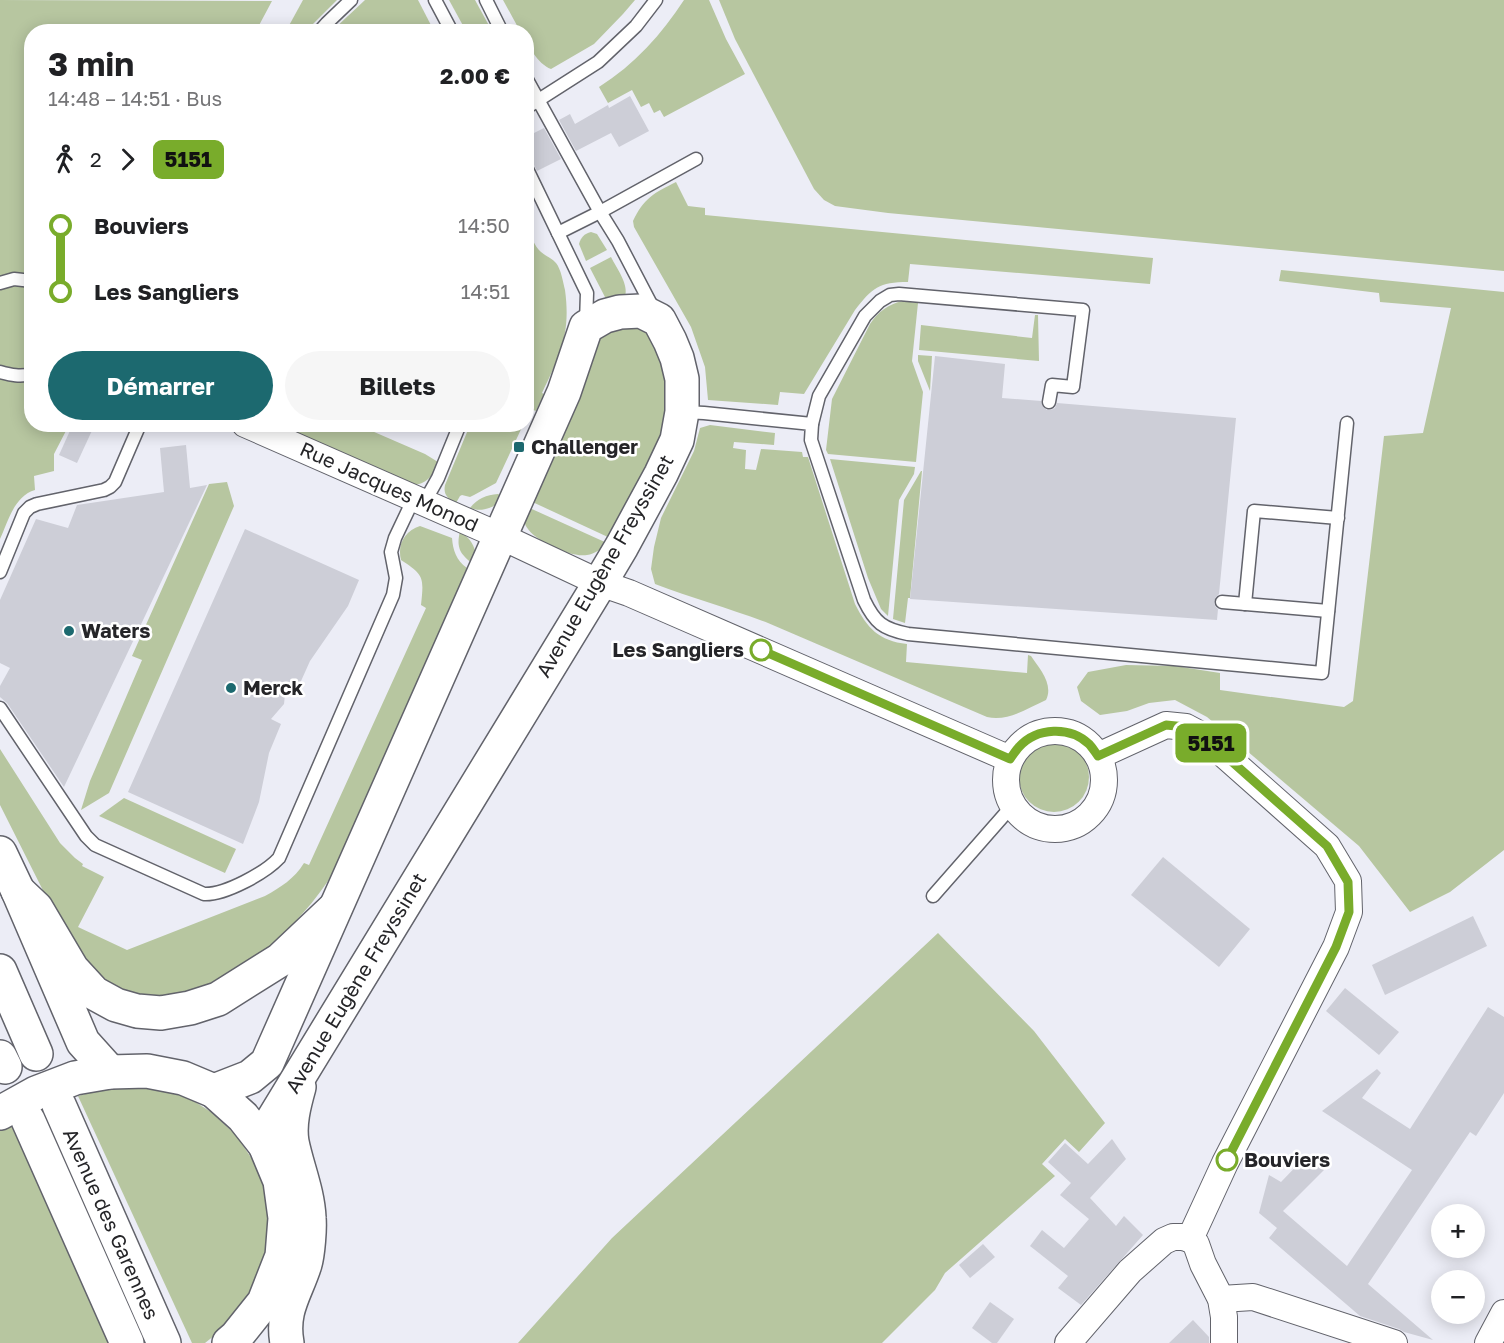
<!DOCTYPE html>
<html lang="fr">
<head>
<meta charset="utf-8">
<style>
	:root { --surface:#fff; --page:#f6f6f6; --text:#202124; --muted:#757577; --accent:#1c696f }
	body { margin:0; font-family:"Golos Text",sans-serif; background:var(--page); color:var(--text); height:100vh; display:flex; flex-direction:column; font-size:22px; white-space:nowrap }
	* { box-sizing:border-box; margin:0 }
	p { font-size:20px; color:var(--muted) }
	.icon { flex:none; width:33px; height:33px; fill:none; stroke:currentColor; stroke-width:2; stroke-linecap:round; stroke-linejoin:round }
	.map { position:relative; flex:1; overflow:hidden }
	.sheet { position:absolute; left:24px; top:24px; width:510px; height:408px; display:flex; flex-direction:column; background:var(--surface); border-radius:24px; box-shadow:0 3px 15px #0003 }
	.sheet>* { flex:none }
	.badge { padding:0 12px; border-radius:9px; font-size:21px; line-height:39px }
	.buttons { position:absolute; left:1431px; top:1204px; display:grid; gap:12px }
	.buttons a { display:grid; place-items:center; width:54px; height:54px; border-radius:50%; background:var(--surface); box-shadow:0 3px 15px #0003; font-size:30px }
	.map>.badge { position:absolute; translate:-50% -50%; box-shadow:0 0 0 3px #fff }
	.legs { display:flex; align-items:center; gap:9px; height:66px; padding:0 24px; font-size:20px }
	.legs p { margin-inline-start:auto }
	.summary { display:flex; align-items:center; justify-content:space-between; height:102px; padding:0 24px }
	h1 { font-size:33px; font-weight:700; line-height:45px }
	.cta { display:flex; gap:12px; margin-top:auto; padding:12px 24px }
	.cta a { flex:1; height:69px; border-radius:36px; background:var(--accent); color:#fff; font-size:24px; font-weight:700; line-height:69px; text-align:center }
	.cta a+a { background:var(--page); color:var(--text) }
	ul { padding:0 24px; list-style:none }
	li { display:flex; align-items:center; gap:21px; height:66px; font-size:22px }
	li i { display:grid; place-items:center; width:9px; height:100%; margin:0 8px; background:currentColor }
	li i::after { content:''; width:15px; height:15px; margin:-8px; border:4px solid; border-radius:50%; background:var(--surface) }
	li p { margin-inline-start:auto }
	li:first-child i { background:linear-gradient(#0000 50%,currentColor 0) }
	li:last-child i { background:linear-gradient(currentColor 50%,#0000 0) }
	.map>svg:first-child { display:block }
	.green { fill:#b7c6a0 }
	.building { fill:#cdced7 }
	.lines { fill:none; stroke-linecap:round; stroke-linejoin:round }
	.lane-casing { stroke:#62636b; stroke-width:15 }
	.street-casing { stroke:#62636b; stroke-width:28 }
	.secondary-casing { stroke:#62636b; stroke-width:36 }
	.primary-casing { stroke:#62636b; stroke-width:36 }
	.lane { stroke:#fff; stroke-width:12 }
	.street { stroke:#fff; stroke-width:26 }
	.secondary { stroke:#fff; stroke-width:33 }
	.primary { stroke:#fff; stroke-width:33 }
	.line-1-casing { stroke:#fff; stroke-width:14 }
	.line-1 { stroke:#79ac2b; stroke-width:9 }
	.poi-dot { fill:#1c696f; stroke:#fff; stroke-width:2 }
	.stop-1-dot { fill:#fff; stroke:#79ac2b; stroke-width:3 }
	.labels { text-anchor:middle; stroke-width:5; stroke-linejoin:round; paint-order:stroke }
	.poi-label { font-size:20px; font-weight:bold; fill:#252528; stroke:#fff; text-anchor:start }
	.street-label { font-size:20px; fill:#252528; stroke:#fff }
	.stop-label { font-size:20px; font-weight:bold; fill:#252528; stroke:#fff; text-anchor:end }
</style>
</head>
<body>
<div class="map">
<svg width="1504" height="1343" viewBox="0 0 1504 1343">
	<rect width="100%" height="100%" fill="#ecedf6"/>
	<!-- green -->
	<g class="green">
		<path d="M0 0 272 1 256 31 32 32V424L69 425 54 454V471L34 476 35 490C14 496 8 522 0 539Z"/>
		<polygon points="303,0 337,0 306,31 286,31"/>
		<polygon points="365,0 418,0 434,31 332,31"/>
		<polygon points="449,0 475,0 492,31 466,31"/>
		<path d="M503 0H635L623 14 594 44 551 69C538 64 526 45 526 32L520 31Z"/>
		<path d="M684 0H709L726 39 745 74 664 117 660 110 654 113 649 103 641 107 632 90 608 103 599 87C634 65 662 34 684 0Z"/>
		<polygon points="719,0 1504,0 1504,271 888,213 835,206 824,200 814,189 735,39"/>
		<path d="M676 182 688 206 705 208V215L1153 258 1150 284 910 264 908 282C879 282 872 288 855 310L804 394 780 392 778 405 708 400 705 367 691 327 634 227 633 221C644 198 654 193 676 182Z"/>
		<path d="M527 228C531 235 534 246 541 252 545 256 552 258 556 263 561 269 563 282 565 290 571 334 560 355 542 393L544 394 536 411 530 409 527 417Z"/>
		<path d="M591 232 597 234 607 250 586 261 579 244C581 237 584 234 591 232Z"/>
		<path d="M611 257C617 269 629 284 625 297L609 301 605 297 590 268Z"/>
		<polygon points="1281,270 1504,292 1504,850 1450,892 1410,912 1359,846 1207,717 1175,700 1149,703 1127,711 1100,715 1081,701 1077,687 1088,672 1126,665 1175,666 1220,673 1220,690 1344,707 1353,701 1384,436 1423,433 1451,308 1380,302 1379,293 1279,281"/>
		<path d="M903 301 918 303 912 361 923 392 916 462 828 454 826 450 832 399 870 324C878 312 888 304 903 301Z"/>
		<polygon points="1035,315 1038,315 1039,361 919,350 921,325 1032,338"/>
		<polygon points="644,326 667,362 670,427 610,538 526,499 598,337 606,328"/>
		<polygon points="918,355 932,356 930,391 918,361"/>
		<path d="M276 425H358L425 454 438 462C433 474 429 483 414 485Z"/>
		<path d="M470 425H523L496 483 474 495 470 497 462 495 460 496 456 503C448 499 443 495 445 485Z"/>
		<path d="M710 425 775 433 774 445 734 442 733 448 746 450 745 469 756 470 761 449 802 452 803 457H808L855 604C867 628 879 641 907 644L906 662 1027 673 1028 655 1031 656C1039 668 1054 684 1046 700 1028 708 1008 722 987 717L768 623C731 609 692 598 655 584L651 569 654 547 661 518 694 451 700 428Z"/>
		<polygon points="830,459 915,467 914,474 899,500 888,616 881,609 868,578"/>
		<polygon points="921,471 922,471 910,598 908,598 905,623 893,619 904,500"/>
		<polygon points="227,482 234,506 109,793 81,810 90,781 142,660 132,656 209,484"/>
		<path d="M498 494 504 497C496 507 483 513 470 508 478 498 486 495 498 494Z"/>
		<path d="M523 505 607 543C601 549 595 554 587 555 571 558 531 540 525 524 523 519 523 511 523 505Z"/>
		<path d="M420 526 452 538C453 550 456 560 467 568L340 860C324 892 301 916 277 941L280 946 179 1002 120 997 78 960 0 805V749L60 843 75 858 83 864 82 866 104 877 78 927 127 950 265 896C281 887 294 879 304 863L309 865 426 608 421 605C424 577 424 575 401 560 397 544 405 531 420 526Z"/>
		<path d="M460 531C472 540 479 550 473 564 460 554 456 548 460 531Z"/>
		<circle cx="1054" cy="777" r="35"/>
		<polygon points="124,798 236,849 225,873 99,816"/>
		<polygon points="938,933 1034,1031 1105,1123 1079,1152 1065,1139 1042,1164 1055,1176 945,1273 935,1290 882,1343 518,1343 612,1238"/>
		<polygon points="118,1085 152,1087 186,1096 211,1112 236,1135 256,1165 267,1195 269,1225 266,1257 256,1282 240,1307 220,1331 205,1343 192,1343 78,1096"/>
		<polygon points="12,1122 108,1343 0,1343 0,1130"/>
	</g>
	<!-- building -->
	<g class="building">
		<polygon points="630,96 649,131 619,147 611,133 576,151 559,120 570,114 575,124 608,105 609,108"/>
		<polygon points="544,128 561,159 537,171 533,163 526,159 526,137"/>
		<polygon points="935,356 1005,364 1002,398 1041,401 1042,405 1047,410 1051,410 1055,408 1057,403 1236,418 1219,594 1216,597 1214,601 1215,606 1218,609 1217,620 910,599"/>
		<polygon points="73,424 95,424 77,463 59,455"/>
		<polygon points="186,445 190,488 207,485 64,787 7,703 0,697 0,686 10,668 0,663 0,600 36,519 68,528 77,505 164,492 160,448"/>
		<polygon points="245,529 359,580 348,606 310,661 297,690 286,685 284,704 271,719 281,724 269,753 259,802 243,844 128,792"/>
		<polygon points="1163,857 1250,929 1219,967 1131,895"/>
		<polygon points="1473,916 1487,946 1385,995 1372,965"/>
		<polygon points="1345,988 1399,1032 1379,1055 1326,1011"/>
		<polygon points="1488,1007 1504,1017 1504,1093 1476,1136 1470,1132 1368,1284 1433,1340 1404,1332 1399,1329 1360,1316 1269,1238 1277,1228 1259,1213 1269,1175 1281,1182 1308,1154 1324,1170 1283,1211 1347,1266 1412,1170 1322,1111 1377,1069 1381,1073 1362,1098 1410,1129"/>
		<polygon points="1112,1139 1126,1159 1090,1198 1116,1226 1124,1216 1143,1235 1081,1305 1058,1288 1068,1276 1030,1246 1042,1230 1064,1248 1089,1219 1060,1195 1071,1183 1048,1162 1065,1143 1088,1164"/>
		<polygon points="983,1244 995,1257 970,1278 959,1265"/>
		<polygon points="990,1302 1014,1319 997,1343 992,1343 972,1328"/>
		<polygon points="1193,1320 1209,1337 1209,1343 1169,1343"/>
	</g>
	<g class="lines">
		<defs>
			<g id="lane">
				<polyline points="435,0 452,32"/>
				<polyline points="486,0 502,32"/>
				<polyline points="319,32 327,23 351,0"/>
				<polyline points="526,78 600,212 618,241 653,308"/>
				<polyline points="526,108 598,62 636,26 656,0"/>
				<polyline points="526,167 587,293 586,323"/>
				<polyline points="558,233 600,212 696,159"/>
				<polyline points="0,283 14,279 32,281"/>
				<path d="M0 372C11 375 20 377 32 374"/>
				<path d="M684 412 704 413 812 424 811 440 864 600C875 623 883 629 908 634L1322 673 1347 423"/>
				<polyline points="812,424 819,396 865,316 880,301 890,295 899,294 1083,310 1073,387 1052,385 1049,402"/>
				<polyline points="424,503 438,478 460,424"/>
				<polyline points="0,572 24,513 30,507 37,504 104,490 110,487 115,482 140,424"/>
				<polyline points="1222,602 1328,611"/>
				<polyline points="1245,604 1254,511 1338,518"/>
				<path d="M0 708 86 836 95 845 204 894C225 895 265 873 279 858L393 595 396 578 391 552 395 538 414 498"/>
				<polyline points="933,896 1012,806"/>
			</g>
			<g id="street">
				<polyline points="245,424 500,536 600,583 629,593 1010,759"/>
				<circle cx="1055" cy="780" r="49"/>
				<polyline points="1098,756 1166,725 1186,727 1203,736 1327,846 1348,881 1349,912 1336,947 1225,1163 1190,1239"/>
				<polyline points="1190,1239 1196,1244 1203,1264 1221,1299 1224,1317 1224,1343"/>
				<polyline points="1221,1299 1253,1297 1394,1343"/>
				<polyline points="1068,1343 1130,1271 1164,1241 1173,1237 1182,1237 1190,1239"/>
				<polyline points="1488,1343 1504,1313"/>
			</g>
			<g id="secondary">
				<polyline points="214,1091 250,1077 267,1063 564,392 586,327 605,316 620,312 641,311 659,320 670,341 677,358 682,379 682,412 677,440 661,474 622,546 600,583 272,1121 265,1145"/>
				<path d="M287 1343C281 1310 296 1293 305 1264 308 1254 310 1228 309 1218 308 1192 297 1167 292 1142 289 1124 294 1105 299 1087"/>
			</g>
			<g id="primary">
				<polyline points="0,853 18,891 83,1042 110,1072"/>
				<polyline points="18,891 36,908 72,969 94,993 116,1005 137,1011 161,1013 190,1008 218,999 280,960 335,908"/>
				<polyline points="0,971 36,1054"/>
				<polyline points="0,1057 5,1067"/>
				<polyline points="59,1105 164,1343"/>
				<polyline points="0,1113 36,1093 75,1078 110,1072 147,1071 183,1078 214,1091 243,1117 265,1145 280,1181 285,1218 282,1256 264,1302 236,1337 229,1343"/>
				<polyline points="28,1120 127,1343"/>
			</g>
		</defs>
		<!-- lane casing -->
		<use href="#lane" class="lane-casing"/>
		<!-- street casing -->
		<use href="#street" class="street-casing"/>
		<!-- secondary casing -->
		<use href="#secondary" class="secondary-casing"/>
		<!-- primary casing -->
		<use href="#primary" class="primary-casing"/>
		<!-- lane -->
		<use href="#lane" class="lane"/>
		<!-- street -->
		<use href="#street" class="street"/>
		<!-- secondary -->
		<use href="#secondary" class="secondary"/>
		<!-- primary -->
		<use href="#primary" class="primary"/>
	</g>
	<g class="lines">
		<defs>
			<path id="line-1" d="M761 650 1010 759C1013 755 1016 750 1019 747 1037 727 1070 726 1089 744 1092 747 1095 752 1098 756L1166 725 1186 727 1203 736 1327 846 1348 882 1349 912 1336 947 1227 1160"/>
		</defs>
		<!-- line-1 casing -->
		<use href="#line-1" class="line-1-casing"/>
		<!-- line-1 -->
		<use href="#line-1" class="line-1"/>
	</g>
	<!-- markers -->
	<g class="poi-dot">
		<rect x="513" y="441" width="12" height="12" rx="3"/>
		<circle cx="69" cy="631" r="6"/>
		<circle cx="231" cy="688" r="6"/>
	</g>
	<g class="stop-1-dot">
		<circle cx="761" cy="650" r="10"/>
		<circle cx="1227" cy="1160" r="10"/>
	</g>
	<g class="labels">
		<!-- poi labels -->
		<g class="poi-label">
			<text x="531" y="454">Challenger</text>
			<text x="81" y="638">Waters</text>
			<text x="243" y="695">Merck</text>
		</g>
		<!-- street labels -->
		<g class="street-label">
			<text transform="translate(389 487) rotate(24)" y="7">Rue Jacques Monod</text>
			<text transform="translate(605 566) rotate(-60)" y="7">Avenue Eugène Freyssinet</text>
			<text transform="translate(356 983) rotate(-59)" y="7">Avenue Eugène Freyssinet</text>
			<text transform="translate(111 1224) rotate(66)" y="7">Avenue des Garennes</text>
		</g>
		<!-- stop labels -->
		<g class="stop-label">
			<text x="744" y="657">Les Sangliers</text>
			<text x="1244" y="1167" text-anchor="start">Bouviers</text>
		</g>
	</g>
</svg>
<div class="buttons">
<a>+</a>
<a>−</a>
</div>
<b class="badge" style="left:1211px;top:743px;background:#79ac2b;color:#111">5151</b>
<section class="sheet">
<div class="summary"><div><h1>3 min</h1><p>14:48 – 14:51 · Bus</p></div><b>2.00 €</b></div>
<div class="legs"><svg class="icon" aria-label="walk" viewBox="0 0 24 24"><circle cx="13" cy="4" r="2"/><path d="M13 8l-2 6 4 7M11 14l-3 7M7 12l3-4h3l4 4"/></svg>2<svg class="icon" aria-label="forward" viewBox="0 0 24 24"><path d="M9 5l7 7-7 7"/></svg><b class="badge" style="background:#79ac2b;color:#111">5151</b></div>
<ul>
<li><i style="color:#79ac2b"></i><b>Bouviers</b><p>14:50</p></li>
<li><i style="color:#79ac2b"></i><b>Les Sangliers</b><p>14:51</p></li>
</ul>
<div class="cta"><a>Démarrer</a><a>Billets</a></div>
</section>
</div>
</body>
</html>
